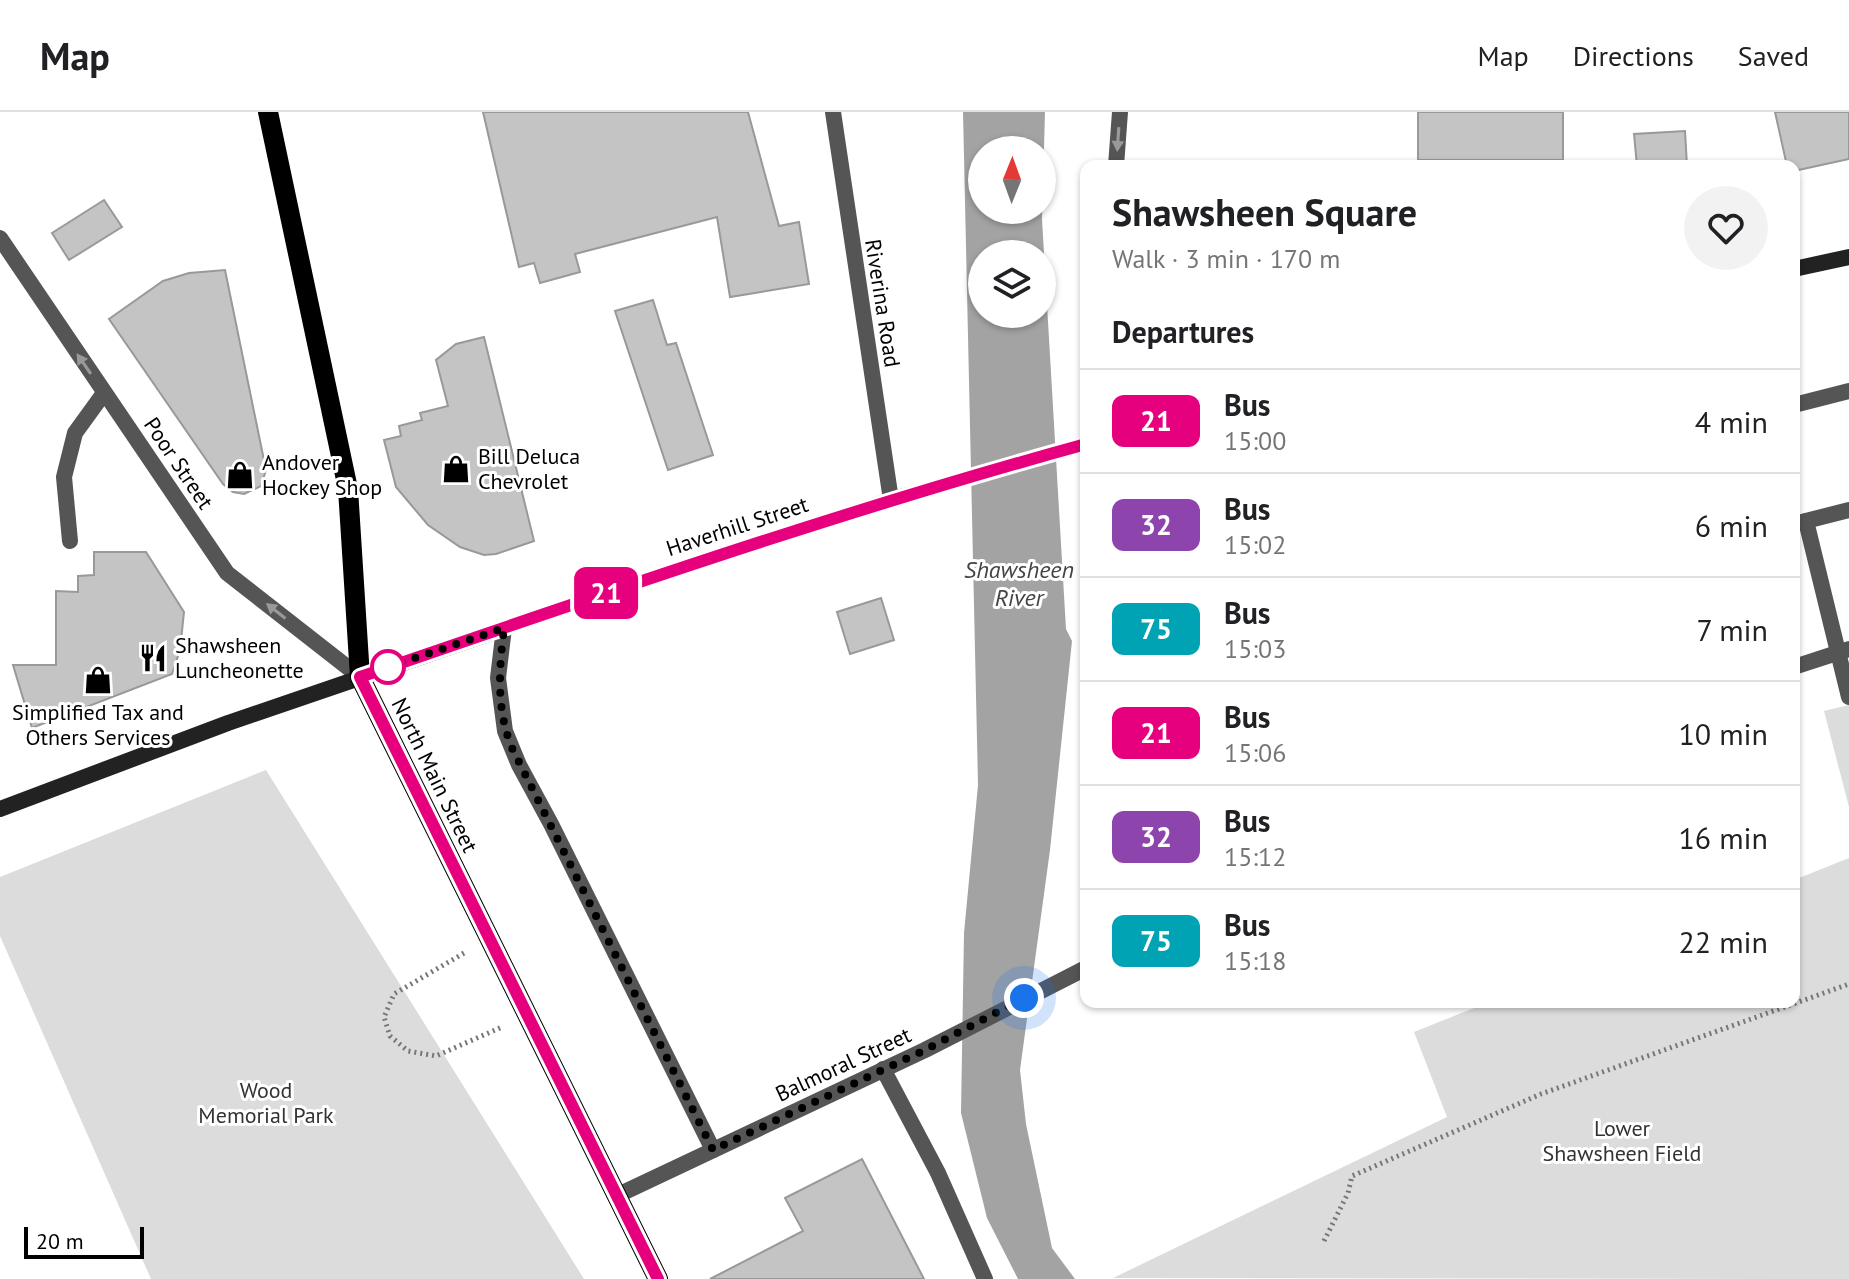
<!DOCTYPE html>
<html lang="en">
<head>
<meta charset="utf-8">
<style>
	:root { --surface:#fff; --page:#f2f2f2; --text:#202124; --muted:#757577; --line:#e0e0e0 }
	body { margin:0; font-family:"PT Sans",sans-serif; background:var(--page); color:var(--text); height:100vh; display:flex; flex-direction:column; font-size:30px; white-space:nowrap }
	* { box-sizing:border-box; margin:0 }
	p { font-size:26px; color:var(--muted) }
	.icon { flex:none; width:44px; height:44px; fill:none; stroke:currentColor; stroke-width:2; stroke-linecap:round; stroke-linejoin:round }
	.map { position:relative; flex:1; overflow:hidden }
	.sheet { position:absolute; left:1080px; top:48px; width:720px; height:848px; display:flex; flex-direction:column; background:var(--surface); border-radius:16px; box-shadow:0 2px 6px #0004 }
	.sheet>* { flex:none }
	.badge { padding:0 16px; border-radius:12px; font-size:28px; line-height:52px }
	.needle { width:52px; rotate:1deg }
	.fabs { position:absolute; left:968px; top:24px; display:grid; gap:16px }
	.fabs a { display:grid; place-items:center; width:88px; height:88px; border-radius:50%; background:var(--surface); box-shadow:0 2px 6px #0004; font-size:40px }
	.scale { position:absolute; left:24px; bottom:20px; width:120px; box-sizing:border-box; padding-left:8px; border:4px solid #000; border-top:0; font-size:22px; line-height:28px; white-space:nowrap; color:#000; -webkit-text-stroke:6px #fff; paint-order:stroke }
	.you { position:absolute; width:40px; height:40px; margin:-20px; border:6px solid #fff; border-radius:50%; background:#1a73e8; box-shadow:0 0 0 12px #1a73e833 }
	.map>.badge { position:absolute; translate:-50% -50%; box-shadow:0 0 0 4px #fff }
	h2 { padding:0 32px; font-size:30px; line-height:72px }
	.round { display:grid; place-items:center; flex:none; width:84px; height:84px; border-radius:42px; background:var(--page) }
	.summary { display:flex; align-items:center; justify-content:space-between; height:136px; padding:0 32px }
	h1 { font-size:38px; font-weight:700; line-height:60px }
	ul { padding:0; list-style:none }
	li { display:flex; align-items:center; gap:24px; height:104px; padding:0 32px; border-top:2px solid var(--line) }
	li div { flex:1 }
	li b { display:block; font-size:30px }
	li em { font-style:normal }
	li .badge { min-width:88px; font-weight:700; text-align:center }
	header { display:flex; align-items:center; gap:48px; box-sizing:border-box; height:112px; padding:0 40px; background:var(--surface); border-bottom:2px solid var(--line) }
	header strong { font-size:38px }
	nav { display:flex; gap:44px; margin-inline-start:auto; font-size:28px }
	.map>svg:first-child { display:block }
	.green { fill:#dcdcdc }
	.water { fill:#a3a3a3; fill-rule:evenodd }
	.building { fill:#c4c4c4; stroke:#999; stroke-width:2 }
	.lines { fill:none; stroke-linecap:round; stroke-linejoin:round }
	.path { stroke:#777; stroke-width:5; stroke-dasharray:2 4; stroke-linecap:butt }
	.service { stroke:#555; stroke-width:16 }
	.minor { stroke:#555; stroke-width:16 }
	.secondary { stroke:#222; stroke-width:16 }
	.primary { stroke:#000; stroke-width:20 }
	.oneway { fill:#999 }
	.line-casing { stroke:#fff; stroke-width:18 }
	.line { stroke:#e6007e; stroke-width:12 }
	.walk { stroke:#000; stroke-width:8; stroke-dasharray:0 14.4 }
	.stop-dot { fill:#fff; stroke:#e6007e; stroke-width:4 }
	.labels { text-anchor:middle; stroke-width:6; stroke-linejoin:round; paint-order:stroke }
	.street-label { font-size:22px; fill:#000; stroke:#fff }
	.poi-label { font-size:22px; fill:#000; stroke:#fff; text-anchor:start }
	.park-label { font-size:22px; fill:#333; stroke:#fff }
	.water-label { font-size:24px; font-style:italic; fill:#444; stroke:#fff }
</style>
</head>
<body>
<header>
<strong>Map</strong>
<nav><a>Map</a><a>Directions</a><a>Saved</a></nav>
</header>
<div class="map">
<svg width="1849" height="1167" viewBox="0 0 1849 1167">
	<rect width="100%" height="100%" fill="#fff"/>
	<!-- green -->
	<g class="green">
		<polygon points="1849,593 1849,695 1824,599"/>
		<polygon points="266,658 584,1167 151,1167 0,824 0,765"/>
		<polygon points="1849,746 1849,1167 1113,1166 1447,1005 1414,920 1489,890 1794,890 1794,768"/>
	</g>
	<!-- water -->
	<path class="water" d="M963 0H1045L1042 107 1066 517 1072 529 1050 738 1020 958 1026 1012 1052 1136 1075 1167H1018L987 1106 961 1001 964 821 978 673ZM982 38H1042V98H982ZM982 142H1042V202H982Z"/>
	<!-- building -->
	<g class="building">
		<polygon points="483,0 748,0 779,114 799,110 809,172 730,185 717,105 575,142 580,160 540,171 534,151 519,155"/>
		<rect x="1418" y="0" width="145" height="48"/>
		<polygon points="1775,0 1849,0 1849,47 1794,59 1794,54 1787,54"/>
		<polygon points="1685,19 1687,54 1637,54 1634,22"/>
		<polygon points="104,88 122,115 69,148 52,121"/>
		<polygon points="225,158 266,358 261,374 244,382 233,380 223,372 109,207 163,169 189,161"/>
		<polygon points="653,188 667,233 676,231 713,343 668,358 615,199"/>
		<polygon points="484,225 534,429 496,442 484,443 460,435 428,413 396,375 384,328 401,324 399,314 422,308 420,301 448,294 436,248 456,232"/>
		<polygon points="94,440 146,440 184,500 180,538 172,562 32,616 13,553 56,553 56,479 78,480 78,464 94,463"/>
		<polygon points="881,486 894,528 850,542 837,500"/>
		<polygon points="862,1047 924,1167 710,1167 803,1119 785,1086"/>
	</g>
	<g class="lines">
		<!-- path -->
		<g class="path">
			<polyline points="464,841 394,882 384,905 390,924 408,939 436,944 502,915"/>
			<polyline points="1324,1129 1348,1081 1352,1064 1541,982 1849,872"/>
		</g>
		<!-- service -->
		<g class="service">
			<polyline points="1794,293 1849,279"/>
			<polyline points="1806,409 1849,585"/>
			<polyline points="1794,412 1849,398"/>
			<polyline points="70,429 64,365 75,321 104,281"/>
			<polyline points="504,516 498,566 505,619 519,653 551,712 713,1038"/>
			<polyline points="883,957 938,1061 985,1167"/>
		</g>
		<!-- minor -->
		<g class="minor">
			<polyline points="833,0 891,388"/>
			<polyline points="1116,54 1120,0"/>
			<polyline points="0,126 227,461 360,565"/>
			<polyline points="1794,555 1849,537"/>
			<polyline points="616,1084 925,938 1086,856"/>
		</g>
		<!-- secondary -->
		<g class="secondary">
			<polyline points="1794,157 1849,145"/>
			<polyline points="0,697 228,611 666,461 891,388 1086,332"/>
		</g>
		<!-- primary -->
		<polyline class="primary" points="268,0 348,377 360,565 658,1167"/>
	</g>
	<!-- one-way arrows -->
	<defs><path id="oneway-solid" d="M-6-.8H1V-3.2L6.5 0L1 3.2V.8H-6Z" transform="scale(2)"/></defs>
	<g class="oneway">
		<use href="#oneway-solid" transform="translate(1118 27) rotate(94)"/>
		<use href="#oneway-solid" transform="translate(84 252) rotate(-125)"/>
		<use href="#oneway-solid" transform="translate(276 499) rotate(-142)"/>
	</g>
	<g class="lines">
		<defs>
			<path id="line" d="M658 1167 360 565C600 483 841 399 1086 332"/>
		</defs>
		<!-- line casing -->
		<use href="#line" class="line-casing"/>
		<!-- line -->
		<use href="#line" class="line"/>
		<!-- walk -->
		<path class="walk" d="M388 555 504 516C499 558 496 597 512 636L713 1038 925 938 1024 886"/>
	</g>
	<!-- icons -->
	<defs>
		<symbol id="shop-bare" viewBox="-9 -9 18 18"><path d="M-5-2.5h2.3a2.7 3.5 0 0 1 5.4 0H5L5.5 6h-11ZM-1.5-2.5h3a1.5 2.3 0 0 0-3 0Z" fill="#000" stroke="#fff" stroke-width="2.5" paint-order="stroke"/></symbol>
		<symbol id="restaurant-bare" viewBox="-9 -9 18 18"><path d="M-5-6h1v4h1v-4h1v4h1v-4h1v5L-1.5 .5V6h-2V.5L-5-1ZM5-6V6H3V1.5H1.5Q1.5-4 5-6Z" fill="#000" stroke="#fff" stroke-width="2.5" paint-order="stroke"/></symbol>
	</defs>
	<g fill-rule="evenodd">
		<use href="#shop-bare" x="436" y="337" width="40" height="40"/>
		<use href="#shop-bare" x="220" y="343" width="40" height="40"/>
		<use href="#restaurant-bare" x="133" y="526" width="40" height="40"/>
		<use href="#shop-bare" x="78" y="548" width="40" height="40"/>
	</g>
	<!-- markers -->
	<circle class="stop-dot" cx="388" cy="555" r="16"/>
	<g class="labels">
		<!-- street labels -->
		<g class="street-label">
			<text transform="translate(883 191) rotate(81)" y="8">Riverina Road</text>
			<text transform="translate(179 351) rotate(56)" y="8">Poor Street</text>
			<text transform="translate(737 414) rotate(-18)" y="8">Haverhill Street</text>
			<text transform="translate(435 663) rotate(64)" y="8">North Main Street</text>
			<text transform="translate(843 952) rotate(-25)" y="8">Balmoral Street</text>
		</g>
		<!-- poi labels -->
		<g class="poi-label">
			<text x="478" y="352">Bill Deluca<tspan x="478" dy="25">Chevrolet</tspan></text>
			<text x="262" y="358">Andover<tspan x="262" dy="25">Hockey Shop</tspan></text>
			<text x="175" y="541">Shawsheen<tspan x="175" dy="25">Luncheonette</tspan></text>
			<text x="98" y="608" text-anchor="middle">Simplified Tax and<tspan x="98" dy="25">Others Services</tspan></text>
		</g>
		<!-- park labels -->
		<g class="park-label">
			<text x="266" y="986">Wood<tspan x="266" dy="25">Memorial Park</tspan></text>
			<text x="1622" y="1024">Lower<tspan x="1622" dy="25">Shawsheen Field</tspan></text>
		</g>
		<!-- water labels -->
		<g class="water-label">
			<text x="1019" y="466">Shawsheen<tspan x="1019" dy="28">River</tspan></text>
		</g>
	</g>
</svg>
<div class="fabs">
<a><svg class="needle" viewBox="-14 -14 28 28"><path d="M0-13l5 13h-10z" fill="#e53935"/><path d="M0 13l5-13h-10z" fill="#757577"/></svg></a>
<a><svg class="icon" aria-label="layers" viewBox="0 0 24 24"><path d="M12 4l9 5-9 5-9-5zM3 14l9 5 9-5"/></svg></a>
</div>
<div class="scale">20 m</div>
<div class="you" style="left:1024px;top:886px"></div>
<b class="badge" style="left:606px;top:481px;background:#e6007e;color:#fff">21</b>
<section class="sheet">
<div class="summary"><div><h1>Shawsheen Square</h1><p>Walk · 3 min · 170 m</p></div><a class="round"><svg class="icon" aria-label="heart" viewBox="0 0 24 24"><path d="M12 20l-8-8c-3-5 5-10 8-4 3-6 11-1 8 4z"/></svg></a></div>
<h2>Departures</h2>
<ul>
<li><span class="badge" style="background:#e6007e;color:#fff">21</span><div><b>Bus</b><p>15:00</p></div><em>4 min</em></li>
<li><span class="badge" style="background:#8e44ad;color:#fff">32</span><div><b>Bus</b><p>15:02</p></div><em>6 min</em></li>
<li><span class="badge" style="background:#00a3b4;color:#fff">75</span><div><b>Bus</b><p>15:03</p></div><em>7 min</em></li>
<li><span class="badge" style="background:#e6007e;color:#fff">21</span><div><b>Bus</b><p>15:06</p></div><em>10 min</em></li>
<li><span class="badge" style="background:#8e44ad;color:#fff">32</span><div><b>Bus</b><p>15:12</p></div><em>16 min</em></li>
<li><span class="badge" style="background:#00a3b4;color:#fff">75</span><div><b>Bus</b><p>15:18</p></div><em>22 min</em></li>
</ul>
</section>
</div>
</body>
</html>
